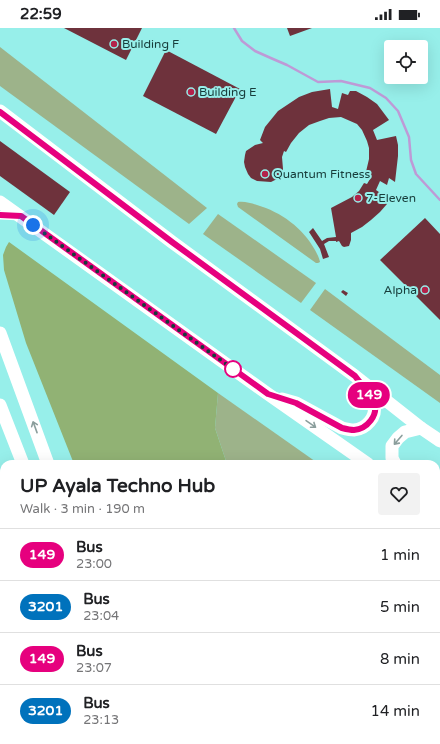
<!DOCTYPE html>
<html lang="en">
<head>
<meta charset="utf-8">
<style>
	:root { --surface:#fff; --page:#f2f2f2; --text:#202124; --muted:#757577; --line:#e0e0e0 }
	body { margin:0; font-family:"Varela Round",sans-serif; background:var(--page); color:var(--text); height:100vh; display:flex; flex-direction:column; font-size:15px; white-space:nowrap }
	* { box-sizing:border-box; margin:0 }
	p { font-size:13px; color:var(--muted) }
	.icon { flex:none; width:22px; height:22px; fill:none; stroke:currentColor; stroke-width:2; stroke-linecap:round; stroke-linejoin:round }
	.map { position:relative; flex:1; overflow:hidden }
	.sheet { position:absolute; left:0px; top:432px; width:440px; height:284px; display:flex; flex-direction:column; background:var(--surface); border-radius:12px 12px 0 0; box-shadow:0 4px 16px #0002 }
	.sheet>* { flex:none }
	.badge { padding:0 8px; border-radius:13px; font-size:14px; line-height:26px }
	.fabs { position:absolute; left:384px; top:12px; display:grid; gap:8px }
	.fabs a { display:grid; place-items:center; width:44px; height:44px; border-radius:4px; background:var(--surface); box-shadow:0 4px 16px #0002; font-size:20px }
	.you { position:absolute; width:20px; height:20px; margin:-10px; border:3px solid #fff; border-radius:50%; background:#1a73e8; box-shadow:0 0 0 6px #1a73e833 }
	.map>.badge { position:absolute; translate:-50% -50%; box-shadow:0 0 0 2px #fff }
	.round { display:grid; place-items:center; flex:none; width:42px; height:42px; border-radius:4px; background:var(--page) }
	.head { display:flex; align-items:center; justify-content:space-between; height:68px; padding:0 20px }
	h1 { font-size:19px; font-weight:700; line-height:30px }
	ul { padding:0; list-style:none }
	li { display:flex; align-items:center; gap:12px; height:52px; padding:0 20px; border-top:1px solid var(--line) }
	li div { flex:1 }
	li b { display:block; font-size:15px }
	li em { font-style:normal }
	li .badge { min-width:44px; font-weight:700; text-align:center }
	.status { display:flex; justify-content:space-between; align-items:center; height:28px; padding:0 20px; background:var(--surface); direction:ltr }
	.status svg { height:11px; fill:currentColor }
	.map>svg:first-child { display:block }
	.green { fill:#9db38a }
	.forest { fill:#91b274 }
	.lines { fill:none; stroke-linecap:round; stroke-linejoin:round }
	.stream { stroke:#be9ad6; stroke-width:2.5 }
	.building { fill:#6e323c }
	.minor { stroke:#fff; stroke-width:10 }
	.major { stroke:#fff; stroke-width:13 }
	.oneway { stroke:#8b9e9c }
	.line-casing { stroke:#fff; stroke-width:9 }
	.line { stroke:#e6007e; stroke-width:6 }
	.walk { stroke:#173c3a; stroke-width:4; stroke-dasharray:0 7.2 }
	.poi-dot { fill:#b3224a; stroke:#97efea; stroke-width:1.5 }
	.stop-dot { fill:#fff; stroke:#e6007e; stroke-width:2 }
	.labels { text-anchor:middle; stroke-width:4; stroke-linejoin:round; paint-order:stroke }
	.poi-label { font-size:12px; fill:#173c3a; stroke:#97efea; text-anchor:start }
</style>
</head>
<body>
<div class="status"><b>22:59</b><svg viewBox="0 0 49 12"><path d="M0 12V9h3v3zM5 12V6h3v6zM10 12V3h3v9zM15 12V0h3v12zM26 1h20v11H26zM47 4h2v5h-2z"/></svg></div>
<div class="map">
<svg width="440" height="716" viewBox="0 0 440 716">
	<rect width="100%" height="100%" fill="#97efea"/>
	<!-- green -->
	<g class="green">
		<polygon points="0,19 207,180 189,196 0,58"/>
		<path d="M238 174C244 173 251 175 257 177 281 184 303 200 315 222 317 226 319 229 320 234L318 235H316L238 179 237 176Z"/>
		<polygon points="218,186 316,255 301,275 203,206"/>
		<polygon points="325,261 440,347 440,375 310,282"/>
		<polygon points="218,365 319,436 227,436 215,400"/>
		<polygon points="4,618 4,712 108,712 110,716 0,716 0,620"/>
		<polygon points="210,712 299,712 298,716 210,716"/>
	</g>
	<!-- forest -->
	<g class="forest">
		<polygon points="9,214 218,365 215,400 227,436 74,436 26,315 4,242 3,227 6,219"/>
		<polygon points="440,600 440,716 298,716 299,712 436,712 436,604"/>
		<polygon points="55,712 109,712 111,716 53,716"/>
		<polygon points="181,712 210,712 210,716 182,716"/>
	</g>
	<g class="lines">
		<!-- stream -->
		<g class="stream">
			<polyline points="234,0 242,13 255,23 273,31 287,37 318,54 341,53 370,60 386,70 398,83 409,109 411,132 416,146 440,172"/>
			<polyline points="70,716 70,712"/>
		</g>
	</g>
	<!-- building -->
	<g class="building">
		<polygon points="64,0 142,0 126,32"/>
		<polygon points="287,0 312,0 290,8"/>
		<polygon points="166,22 240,61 216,106 143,68"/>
		<polygon points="330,61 332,79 338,81 342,65 348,67 350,63 356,63 367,69 377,76 389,92 373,102 377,112 396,108 398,117 398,128 395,154 389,150 387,157 380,153 376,162 389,171 387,176 380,184 371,192 362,199 351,205 351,212 349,218 344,219 342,218 339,213 336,214 336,213 329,213 324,216 329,229 323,231 320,221 309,204 313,200 322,213 327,210 336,209 331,180 352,169 359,163 364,155 367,156 370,151 365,148 369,131 369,120 367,113 362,102 357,96 341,89 329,90 320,93 309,97 299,105 291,115 286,124 284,123 282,129 283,141 282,146 277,151 271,154 257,153 251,150 248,146 245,139 244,134 245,127 246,123 255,117 263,115 260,112 265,99 278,83 299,69 312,64"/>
		<polygon points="0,113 70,164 54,187 0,148"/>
		<polygon points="425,190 440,206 440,292 380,232"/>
		<polygon points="343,262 348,265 346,268 341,264"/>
		<polygon points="436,562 440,565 440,576 436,582"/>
		<polygon points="440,617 440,629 436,618"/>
		<polygon points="348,712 367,712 369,716 347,716 345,713"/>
		<polygon points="400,712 414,712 416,716 389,716"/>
	</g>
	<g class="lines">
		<!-- minor -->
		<g class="minor">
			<polyline points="129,712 130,716"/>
			<polyline points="153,712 155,716"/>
		</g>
		<!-- major -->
		<g class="major">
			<polyline points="0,83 172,214 355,348 421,400 440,413"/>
			<polyline points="0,174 268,366 368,436"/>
			<polyline points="0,305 48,436"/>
			<path d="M282 371 296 375 342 400C346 401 350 402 354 402 366 401 377 389 374 377 373 371 368 366 364 361"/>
			<polyline points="0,377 23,436"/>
			<polyline points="395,436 392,430 392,418 398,410 405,404 421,400"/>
			<polyline points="436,485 440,488"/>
			<polyline points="0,603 4,601"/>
		</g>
	</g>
	<!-- one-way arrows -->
	<defs><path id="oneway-shaft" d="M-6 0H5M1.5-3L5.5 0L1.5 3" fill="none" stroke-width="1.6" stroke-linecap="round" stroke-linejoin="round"/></defs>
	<g class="oneway">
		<use href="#oneway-shaft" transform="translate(311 396) rotate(35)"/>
		<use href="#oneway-shaft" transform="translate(35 399) rotate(-110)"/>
		<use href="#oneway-shaft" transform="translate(398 412) rotate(131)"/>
	</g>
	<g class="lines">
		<defs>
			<path id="line" d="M0 84 172 214 355 348C361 356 370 365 374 374 379 387 367 401 354 402 350 402 346 401 342 400L296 375 268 366 21 188 0 187"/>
		</defs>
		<!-- line casing -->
		<use href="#line" class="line-casing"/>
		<!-- line -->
		<use href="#line" class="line"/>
		<!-- walk -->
		<polyline class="walk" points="33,197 233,341"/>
	</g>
	<!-- markers -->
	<g class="poi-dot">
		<circle cx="114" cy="16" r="4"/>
		<circle cx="191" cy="64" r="4"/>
		<circle cx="265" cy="146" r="4"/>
		<circle cx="358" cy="170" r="4"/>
		<circle cx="425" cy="262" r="4"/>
	</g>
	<circle class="stop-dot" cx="233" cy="341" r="8"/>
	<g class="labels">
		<!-- poi labels -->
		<g class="poi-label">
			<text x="122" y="20">Building F</text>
			<text x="199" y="68">Building E</text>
			<text x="273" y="150">Quantum Fitness</text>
			<text x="366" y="174">7-Eleven</text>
			<text x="417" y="266" text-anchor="end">Alpha</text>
		</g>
	</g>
</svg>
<div class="fabs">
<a><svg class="icon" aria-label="locate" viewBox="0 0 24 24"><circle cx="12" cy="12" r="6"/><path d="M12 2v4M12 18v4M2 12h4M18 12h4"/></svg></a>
</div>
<div class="you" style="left:33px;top:197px"></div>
<b class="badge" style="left:369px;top:367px;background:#e6007e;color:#fff">149</b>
<section class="sheet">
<div class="head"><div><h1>UP Ayala Techno Hub</h1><p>Walk · 3 min · 190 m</p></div><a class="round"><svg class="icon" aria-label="heart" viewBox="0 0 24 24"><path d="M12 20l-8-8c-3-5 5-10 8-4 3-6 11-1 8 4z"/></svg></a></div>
<ul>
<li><span class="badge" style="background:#e6007e;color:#fff">149</span><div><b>Bus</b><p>23:00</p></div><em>1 min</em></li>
<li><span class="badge" style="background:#0072bc;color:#fff">3201</span><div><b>Bus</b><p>23:04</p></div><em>5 min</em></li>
<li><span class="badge" style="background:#e6007e;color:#fff">149</span><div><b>Bus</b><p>23:07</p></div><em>8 min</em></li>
<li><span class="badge" style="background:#0072bc;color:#fff">3201</span><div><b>Bus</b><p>23:13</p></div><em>14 min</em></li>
</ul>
</section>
</div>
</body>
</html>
